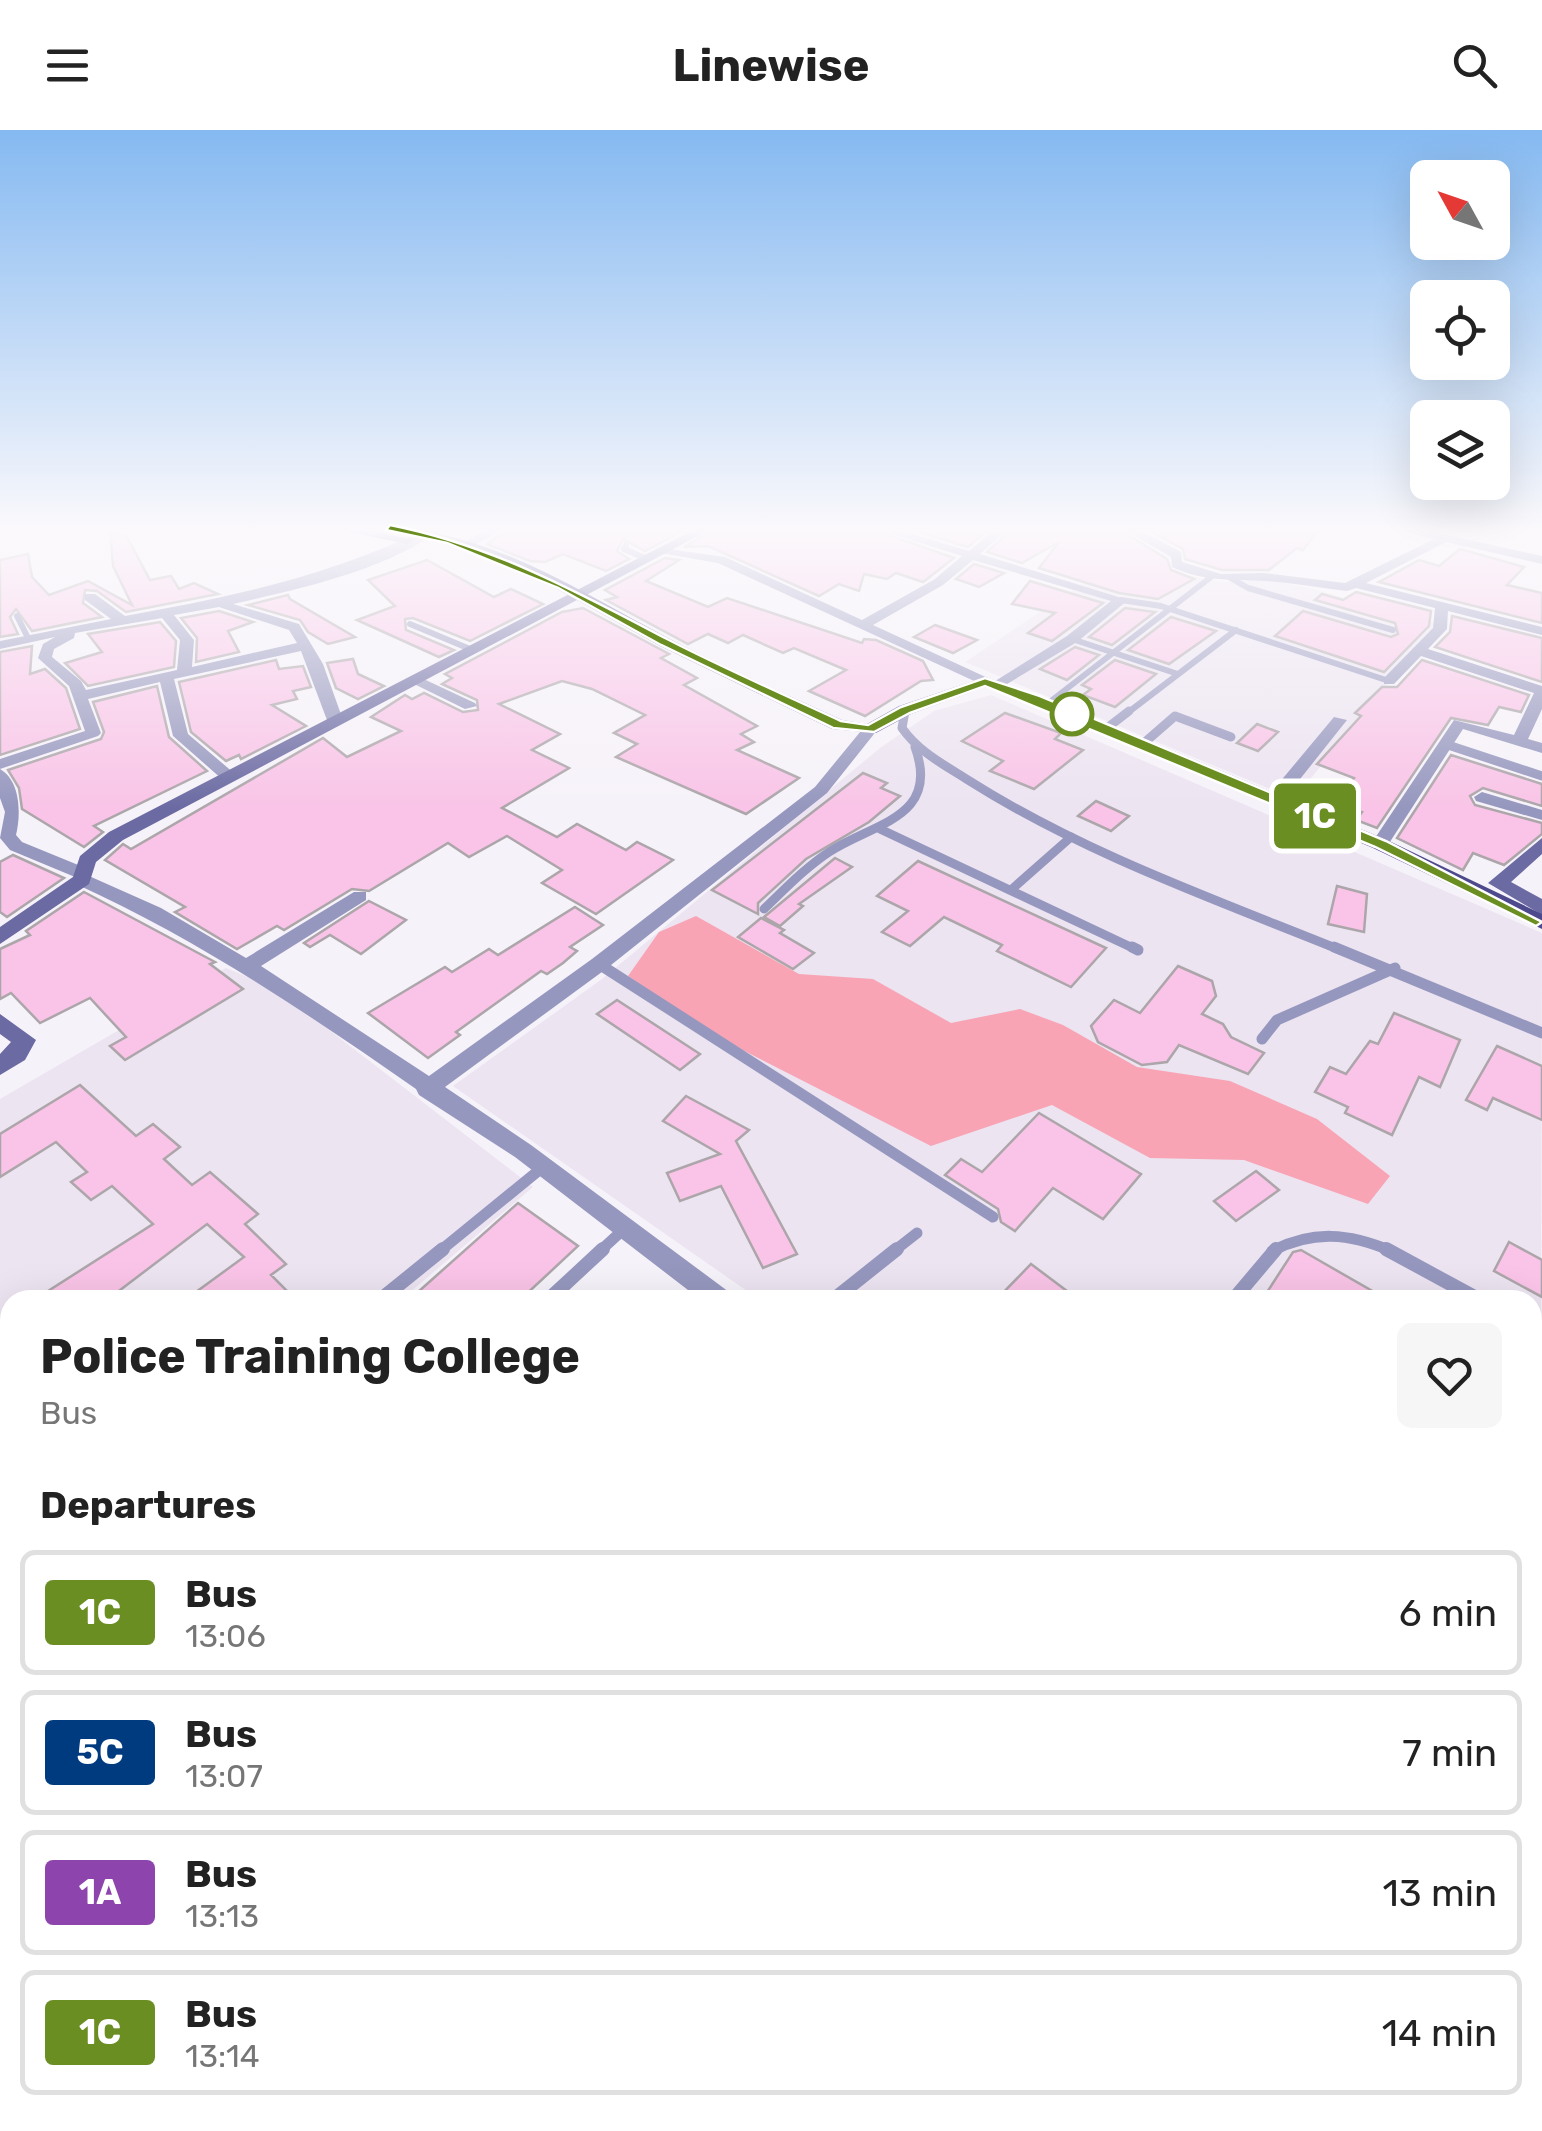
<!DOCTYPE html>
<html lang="en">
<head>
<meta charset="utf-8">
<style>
	:root { --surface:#fff; --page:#f6f6f6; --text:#222; --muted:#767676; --line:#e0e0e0 }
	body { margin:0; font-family:Rubik,sans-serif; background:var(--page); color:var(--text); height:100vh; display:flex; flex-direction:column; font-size:38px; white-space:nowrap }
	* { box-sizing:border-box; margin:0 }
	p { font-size:32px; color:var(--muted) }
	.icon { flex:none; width:55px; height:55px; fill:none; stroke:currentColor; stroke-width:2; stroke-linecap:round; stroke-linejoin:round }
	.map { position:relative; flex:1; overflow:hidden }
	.sheet { position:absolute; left:0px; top:1160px; width:1542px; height:842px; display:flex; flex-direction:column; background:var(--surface); border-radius:30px 30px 0 0; box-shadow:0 10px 40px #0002 }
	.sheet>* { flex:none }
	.badge { padding:0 20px; border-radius:8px; font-size:35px; line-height:65px }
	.needle { width:65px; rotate:310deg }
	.tools { position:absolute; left:1410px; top:30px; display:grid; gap:20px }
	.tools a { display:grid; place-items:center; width:100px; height:100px; border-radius:15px; background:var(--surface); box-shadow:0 10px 40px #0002; font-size:50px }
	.map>.badge { position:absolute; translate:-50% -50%; box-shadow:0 0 0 5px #fff }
	h2 { padding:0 40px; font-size:38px; line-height:90px }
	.round { display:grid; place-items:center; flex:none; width:105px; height:105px; border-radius:15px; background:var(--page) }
	.head { display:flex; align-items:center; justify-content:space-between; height:170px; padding:0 40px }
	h1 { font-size:48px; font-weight:700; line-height:75px }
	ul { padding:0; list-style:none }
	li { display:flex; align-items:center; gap:30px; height:125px; margin:0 20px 15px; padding:0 20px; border:5px solid var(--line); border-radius:15px }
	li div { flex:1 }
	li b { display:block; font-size:38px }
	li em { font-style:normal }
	li .badge { min-width:110px; font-weight:700; text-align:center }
	header { display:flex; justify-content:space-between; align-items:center; height:130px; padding:0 40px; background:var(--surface); font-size:45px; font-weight:700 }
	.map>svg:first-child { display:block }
	.built { fill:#ece4f1 }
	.forest { fill:#f8a4b5 }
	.building { fill:#f9c4e7; stroke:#aca5a9; stroke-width:2.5 }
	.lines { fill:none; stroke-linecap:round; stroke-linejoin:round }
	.lane-far3 { stroke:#9697be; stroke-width:6 }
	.lane-far2 { stroke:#9697be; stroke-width:9 }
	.lane-far1 { stroke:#9697be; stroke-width:11 }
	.lane { stroke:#9697be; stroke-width:14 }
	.street { fill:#9697be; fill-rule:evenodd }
	.secondary { fill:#6b6aa2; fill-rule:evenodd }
	.primary { fill:#4d498d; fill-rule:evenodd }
	.line { fill:#6b8e23; stroke:#fff; stroke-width:2.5 }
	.stop-dot { fill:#fff; stroke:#6b8e23; stroke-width:5 }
</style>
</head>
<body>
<header><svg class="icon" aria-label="menu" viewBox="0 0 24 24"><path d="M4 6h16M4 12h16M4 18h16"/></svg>Linewise<svg class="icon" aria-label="search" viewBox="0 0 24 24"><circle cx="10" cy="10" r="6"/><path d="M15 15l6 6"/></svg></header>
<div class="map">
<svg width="1542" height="2001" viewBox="0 0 1542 2001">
	<rect width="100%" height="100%" fill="#f6f2f9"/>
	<!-- built -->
	<g class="built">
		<polygon points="1114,433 1224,452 1256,448 1305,457 1437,494 1294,669 965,532"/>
		<polygon points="991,565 1542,803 1540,1669 1533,1671 1532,1170 760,1170 453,956 602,849 880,618 934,581"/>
		<polygon points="226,838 276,859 533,1057 401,1170 10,1170 10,1602 0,1610 0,969"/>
	</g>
	<!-- forest -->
	<polygon class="forest" points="696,786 799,844 873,849 951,893 1020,879 1063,895 1137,937 1230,951 1317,989 1390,1046 1368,1074 1244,1030 1150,1028 1052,975 931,1016 719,908 628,846 659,802"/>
	<!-- building -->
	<g class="building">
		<polygon points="110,398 122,398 150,450 171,446 179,459 194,453 218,464 126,482 97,461 85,460 83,473 102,487 32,501 16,479 10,487 18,504 0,507 0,430 28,424 32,447 49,465 88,451 132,475 113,436"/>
		<polygon points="510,398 688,398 645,421 623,409 617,421 629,429 606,441 563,424 545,432 530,431 487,414"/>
		<polygon points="717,398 869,398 954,428 923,452 896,443 887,449 864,444 859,461 839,454 819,466 708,416 684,417"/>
		<polygon points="906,398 990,398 968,417"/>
		<polygon points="1013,398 1117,398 1167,429 1171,440 1194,449 1158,469 1119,463 1039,438 1059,412 1022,433 987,422"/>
		<polygon points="1144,398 1320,398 1303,420 1297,418 1269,440 1222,440 1185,429 1183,419"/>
		<polygon points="1460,419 1524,437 1507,455 1542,463 1542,493 1379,452 1419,430 1439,436"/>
		<polygon points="665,428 679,430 646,451 708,477 727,468 862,513 864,509 876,510 923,531 933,550 921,551 865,586 809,561 846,540 794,518 783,523 743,505 728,513 708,504 688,514 606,470 617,467 605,460"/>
		<polygon points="427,430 494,467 511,459 543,474 470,511 413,488 405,489 406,500 454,520 439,527 357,490 395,476 368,450"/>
		<polygon points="974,434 1004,443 979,457 956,449"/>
		<polygon points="1030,451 1103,473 1052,511 1028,503 1055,483 1012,474"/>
		<polygon points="1356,462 1431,481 1429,496 1384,542 1275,506 1303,481 1391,507 1398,504 1395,493 1315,470 1322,464 1343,470"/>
		<polygon points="288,465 290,469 355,507 328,514 308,502 300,490 248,475"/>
		<polygon points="583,478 669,524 661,528 697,548 684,555 757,596 741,604 754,612 737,620 799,648 746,684 616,627 637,614 614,603 645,585 592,559 562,551 499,574 560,604 532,620 569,638 502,678 557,707 577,694 626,720 637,712 673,730 596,784 542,753 562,740 507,706 469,727 448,713 369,761 352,759 284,800 277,796 237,819 175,782 185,777 105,730 123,714 131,719 323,608 347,627 401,601 371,587 405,565 412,569 424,563 463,582 478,580 477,570 442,554 452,548 445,544 562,482"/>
		<polygon points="1125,478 1155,482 1112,515 1089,507"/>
		<polygon points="219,481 253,492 228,501 239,522 196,532 197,508 181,488"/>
		<polygon points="1452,486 1542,508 1542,552 1435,517 1450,502"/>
		<polygon points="1171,487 1216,501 1169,534 1128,520"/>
		<polygon points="160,492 176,511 174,537 88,556 65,533 102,522 88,504"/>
		<polygon points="935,495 977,510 953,523 914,507"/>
		<polygon points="32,516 30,544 45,539 66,558 80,599 0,625 0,522"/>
		<polygon points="1075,517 1099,525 1067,550 1040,539"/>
		<polygon points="353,529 358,544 384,556 358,569 336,558 327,533"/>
		<polygon points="276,530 279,539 303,536 311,557 293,561 297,569 272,575 306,596 241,629 239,625 226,631 191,602 179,552"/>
		<polygon points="1115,530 1156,544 1115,577 1083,565 1091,559 1082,555"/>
		<polygon points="1422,530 1529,565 1521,582 1499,577 1488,595 1451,588 1377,698 1356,690 1362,682 1335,672 1354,648 1317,634 1361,586 1355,583 1382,557 1397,557"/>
		<polygon points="157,556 169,607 207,641 94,696 103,702 84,717 22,679 19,658 8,640 101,609 104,602 93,572"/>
		<polygon points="1005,583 1061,603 1055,609 1083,620 1034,659 990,641 1003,631 962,611"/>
		<polygon points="1257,594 1278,602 1258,621 1237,613"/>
		<polygon points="1451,625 1542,654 1542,676 1483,658 1470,666 1475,675 1542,693 1542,704 1504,735 1473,723 1463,740 1397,708"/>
		<polygon points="863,643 887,653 881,658 900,666 869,692 806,729 758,773 758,784 712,760"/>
		<polygon points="1096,671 1129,686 1111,701 1078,686"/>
		<polygon points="13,725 64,748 7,787 0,782 0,732"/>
		<polygon points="835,728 852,737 799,774 803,776 780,796 764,787"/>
		<polygon points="918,731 1106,818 1071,857 997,821 1002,815 944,787 910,816 882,802 908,781 877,766"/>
		<polygon points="1337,756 1367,764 1364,802 1328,794"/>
		<polygon points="84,762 215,832 210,834 243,859 125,930 110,916 126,907 90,868 40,893 11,863 0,869 0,819 30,805 26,801"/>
		<polygon points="369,771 406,790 361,824 330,805 310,817 304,813"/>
		<polygon points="575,777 603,795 570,817 577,821 563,833 547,844 541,841 456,902 460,905 428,928 368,883 445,837 452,842 489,819 498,825"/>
		<polygon points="761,788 784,800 780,803 814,823 793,839 738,807"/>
		<polygon points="1178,836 1212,851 1216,866 1202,884 1223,894 1231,907 1264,923 1248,944 1179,915 1167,932 1142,935 1098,912 1091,896 1114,870 1140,883"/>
		<polygon points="617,870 700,924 680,940 597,884"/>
		<polygon points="1394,883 1460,910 1440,957 1419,947 1392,1005 1345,983 1348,977 1315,962 1330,937 1346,944 1370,911 1378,914"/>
		<polygon points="1497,916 1542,936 1542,990 1493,968 1487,980 1466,970"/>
		<polygon points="80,955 136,1006 153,994 180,1017 164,1029 192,1055 210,1042 258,1084 245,1094 286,1134 271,1145 296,1170 185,1170 244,1127 207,1094 107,1170 34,1170 153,1094 112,1056 91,1070 71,1052 87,1042 56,1012 0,1047 0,1004"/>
		<polygon points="686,966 749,1000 736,1011 797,1124 763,1138 721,1056 680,1071 667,1043 720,1024 663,991"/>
		<polygon points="1039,983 1141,1044 1103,1089 1053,1058 1015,1101 1001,1092 998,1079 945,1045 961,1029 982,1042"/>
		<polygon points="1256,1041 1279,1060 1236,1091 1214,1071"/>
		<polygon points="518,1073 578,1116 520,1170 409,1170"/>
		<polygon points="1509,1112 1542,1130 1542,1167 1494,1141"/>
		<polygon points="1301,1120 1388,1170 1262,1170 1293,1122"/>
		<polygon points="1031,1134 1079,1170 996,1170"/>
	</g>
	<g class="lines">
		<!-- lane-far3 -->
		<g class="lane-far3">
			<polyline points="626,415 624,419 647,429"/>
			<polyline points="1229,447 1248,458 1393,500"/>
			<polyline points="1121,470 1161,476 1389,551"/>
			<polyline points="17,486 28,508"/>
			<polyline points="410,494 470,519"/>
			<polyline points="1072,509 1178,544"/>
			<polyline points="1047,574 1211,447"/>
			<polyline points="904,584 905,580"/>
			<polyline points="1126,584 1236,500"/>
		</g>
		<!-- lane-far2 -->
		<g class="lane-far2">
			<path d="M905 581 902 598C919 622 943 634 968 650 1083 723 1214 769 1340 820"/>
			<polyline points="1107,598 1129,581"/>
			<polyline points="1144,613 1175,586 1231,607"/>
			<polyline points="1445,614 1542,646"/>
			<polyline points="880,699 1137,820"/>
			<polyline points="1011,760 1071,707"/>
			<path d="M764 779C785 759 805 738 829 722 873 693 941 688 915 617"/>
		</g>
		<!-- lane-far1 -->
		<g class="lane-far1">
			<polyline points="1132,817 1138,820"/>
			<polyline points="1334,817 1542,903"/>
			<polyline points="599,834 993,1087"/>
			<polyline points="1262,909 1277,890 1395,838"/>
			<polyline points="440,1121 543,1037"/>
			<polyline points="600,1121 624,1099"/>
			<polyline points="894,1121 917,1103"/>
			<path d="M1272 1121C1313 1100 1349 1103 1391 1121"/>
		</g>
		<!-- lane -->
		<g class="lane">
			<polyline points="1386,1119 1480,1170"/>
			<polyline points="380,1170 443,1119"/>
			<polyline points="548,1170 603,1119"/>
			<polyline points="833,1170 897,1119"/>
			<polyline points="1233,1170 1276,1119"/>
			<polyline points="1532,1200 1542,1205"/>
			<polyline points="0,1487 10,1490"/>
		</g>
		<!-- street -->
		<g class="street">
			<path d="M427 398H443C385 441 302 458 233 474L299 494 323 534 343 590 340 593 327 590 301 521 174 549 188 604 235 644V650H223L173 606 160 552 88 569 101 603 98 606 0 639V629L85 601 69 556 38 528 43 514 55 507 0 519V511L111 489 85 470V464H95L125 486C231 467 331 446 427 398ZM219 477 289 500 297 513 192 537 194 510 174 485ZM162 488 180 510 177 540 86 560 81 551 52 527 54 519 74 508 75 503Z"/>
			<polygon points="490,398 506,398 467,419 457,416"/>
			<polygon points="873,398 892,398 969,421 996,398 1009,398 980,424 1128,470 1077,512 997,560 990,556 992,553 1067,506 1111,471 973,430 943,455 873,495 990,549 990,555 985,556 718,433 655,422 661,418 725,427 862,490 935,449 962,426"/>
			<path d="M1121 398H1136L1181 422 1182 432 1221 444 1263 443 1345 453 1434 409 1392 398H1415L1542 426V434L1446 412 1366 453 1542 497V505L1448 481 1447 499 1428 519 1542 556V579L1528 609 1542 613V623L1463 599 1386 718H1374L1371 714 1454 590 1514 605 1534 563 1421 526 1394 554H1384V548L1433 498 1435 478 1356 458 1347 461C1320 458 1293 453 1266 451 1232 449 1204 452 1172 437L1171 427Z"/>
			<polygon points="415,545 475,573 477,576 465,579 410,552 408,549"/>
			<polygon points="1334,587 1347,590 1281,673 1269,673 1269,665"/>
			<path d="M870 594 878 599 827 663 606 839 445 957 531 1015 729 1162 733 1170H701L515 1027 419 965 416 959C307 883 197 809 76 754L75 747 10 720 0 708 5 682 0 668V639C21 651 21 685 16 705L22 712 88 739 89 746 161 778 246 828 354 762H366V770L261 836 429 946 592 829 815 657 865 596Z"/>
			<polygon points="1482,662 1542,680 1542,690 1476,671 1474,667"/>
			<polygon points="124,1992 169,1992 165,2001 121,2001"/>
			<polygon points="865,1992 906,1992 909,2001 869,2001"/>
			<polygon points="1008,1992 1050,1992 1053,2001 1012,2001"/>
		</g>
		<!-- secondary -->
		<g class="secondary">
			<polygon points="697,398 713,398 123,710 96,732 89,754 0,814 0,797 73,747 80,726 109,702"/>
			<polygon points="1542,708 1542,724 1511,752 1542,769 1542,785 1488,753"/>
			<polygon points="0,884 36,910 25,930 0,945 0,924 11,912 0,904"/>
			<polygon points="1542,1754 1542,1809 1532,1813 1532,1758"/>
			<polygon points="1433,1992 1478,1992 1475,2001 1431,2001"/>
		</g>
		<!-- primary -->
		<g class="primary">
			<polygon points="330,398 360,398 414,410 407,414"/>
			<path d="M384 398C486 398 580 462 668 508 724 538 784 563 842 590L867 594 899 576 985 547 1042 566 1387 710 1542 784V799L1373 718 1030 572 985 557 911 584 876 603 832 599 660 516 557 459 446 413Z"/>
		</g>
	</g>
	<!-- sky -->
	<linearGradient id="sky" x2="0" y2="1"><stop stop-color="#85b9f1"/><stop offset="0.59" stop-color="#fbf9fc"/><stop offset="1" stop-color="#fbf9fc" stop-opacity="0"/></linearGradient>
	<rect width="1542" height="678" fill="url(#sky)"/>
	<!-- line -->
	<path class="line" d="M390 395C491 415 576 461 667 509 723 538 783 564 841 591L868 595 901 577 985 548 1040 566 1386 711 1542 792 1536 796 1375 717 985 556 910 583 874 602 833 598 661 515 558 458 447 413 386 400Z"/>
	<!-- markers -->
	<circle class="stop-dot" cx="1072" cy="584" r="20"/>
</svg>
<div class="tools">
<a><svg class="needle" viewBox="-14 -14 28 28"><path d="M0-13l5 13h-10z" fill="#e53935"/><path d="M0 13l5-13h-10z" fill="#767676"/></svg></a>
<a><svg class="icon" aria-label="locate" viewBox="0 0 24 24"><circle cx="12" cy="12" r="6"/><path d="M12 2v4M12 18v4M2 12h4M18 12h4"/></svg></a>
<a><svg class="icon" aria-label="layers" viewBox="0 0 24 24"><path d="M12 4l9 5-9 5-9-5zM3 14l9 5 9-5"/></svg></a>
</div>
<b class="badge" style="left:1315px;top:686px;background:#6b8e23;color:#fff">1C</b>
<section class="sheet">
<div class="head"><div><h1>Police Training College</h1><p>Bus</p></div><a class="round"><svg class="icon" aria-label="heart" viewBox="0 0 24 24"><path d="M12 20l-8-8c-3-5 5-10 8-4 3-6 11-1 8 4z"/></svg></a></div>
<h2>Departures</h2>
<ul>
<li><span class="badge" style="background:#6b8e23;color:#fff">1C</span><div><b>Bus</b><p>13:06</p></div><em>6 min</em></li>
<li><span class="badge" style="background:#003b80;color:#fff">5C</span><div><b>Bus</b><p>13:07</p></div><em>7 min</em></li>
<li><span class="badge" style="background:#8e44ad;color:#fff">1A</span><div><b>Bus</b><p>13:13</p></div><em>13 min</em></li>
<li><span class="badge" style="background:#6b8e23;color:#fff">1C</span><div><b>Bus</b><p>13:14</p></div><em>14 min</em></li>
</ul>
</section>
</div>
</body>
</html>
